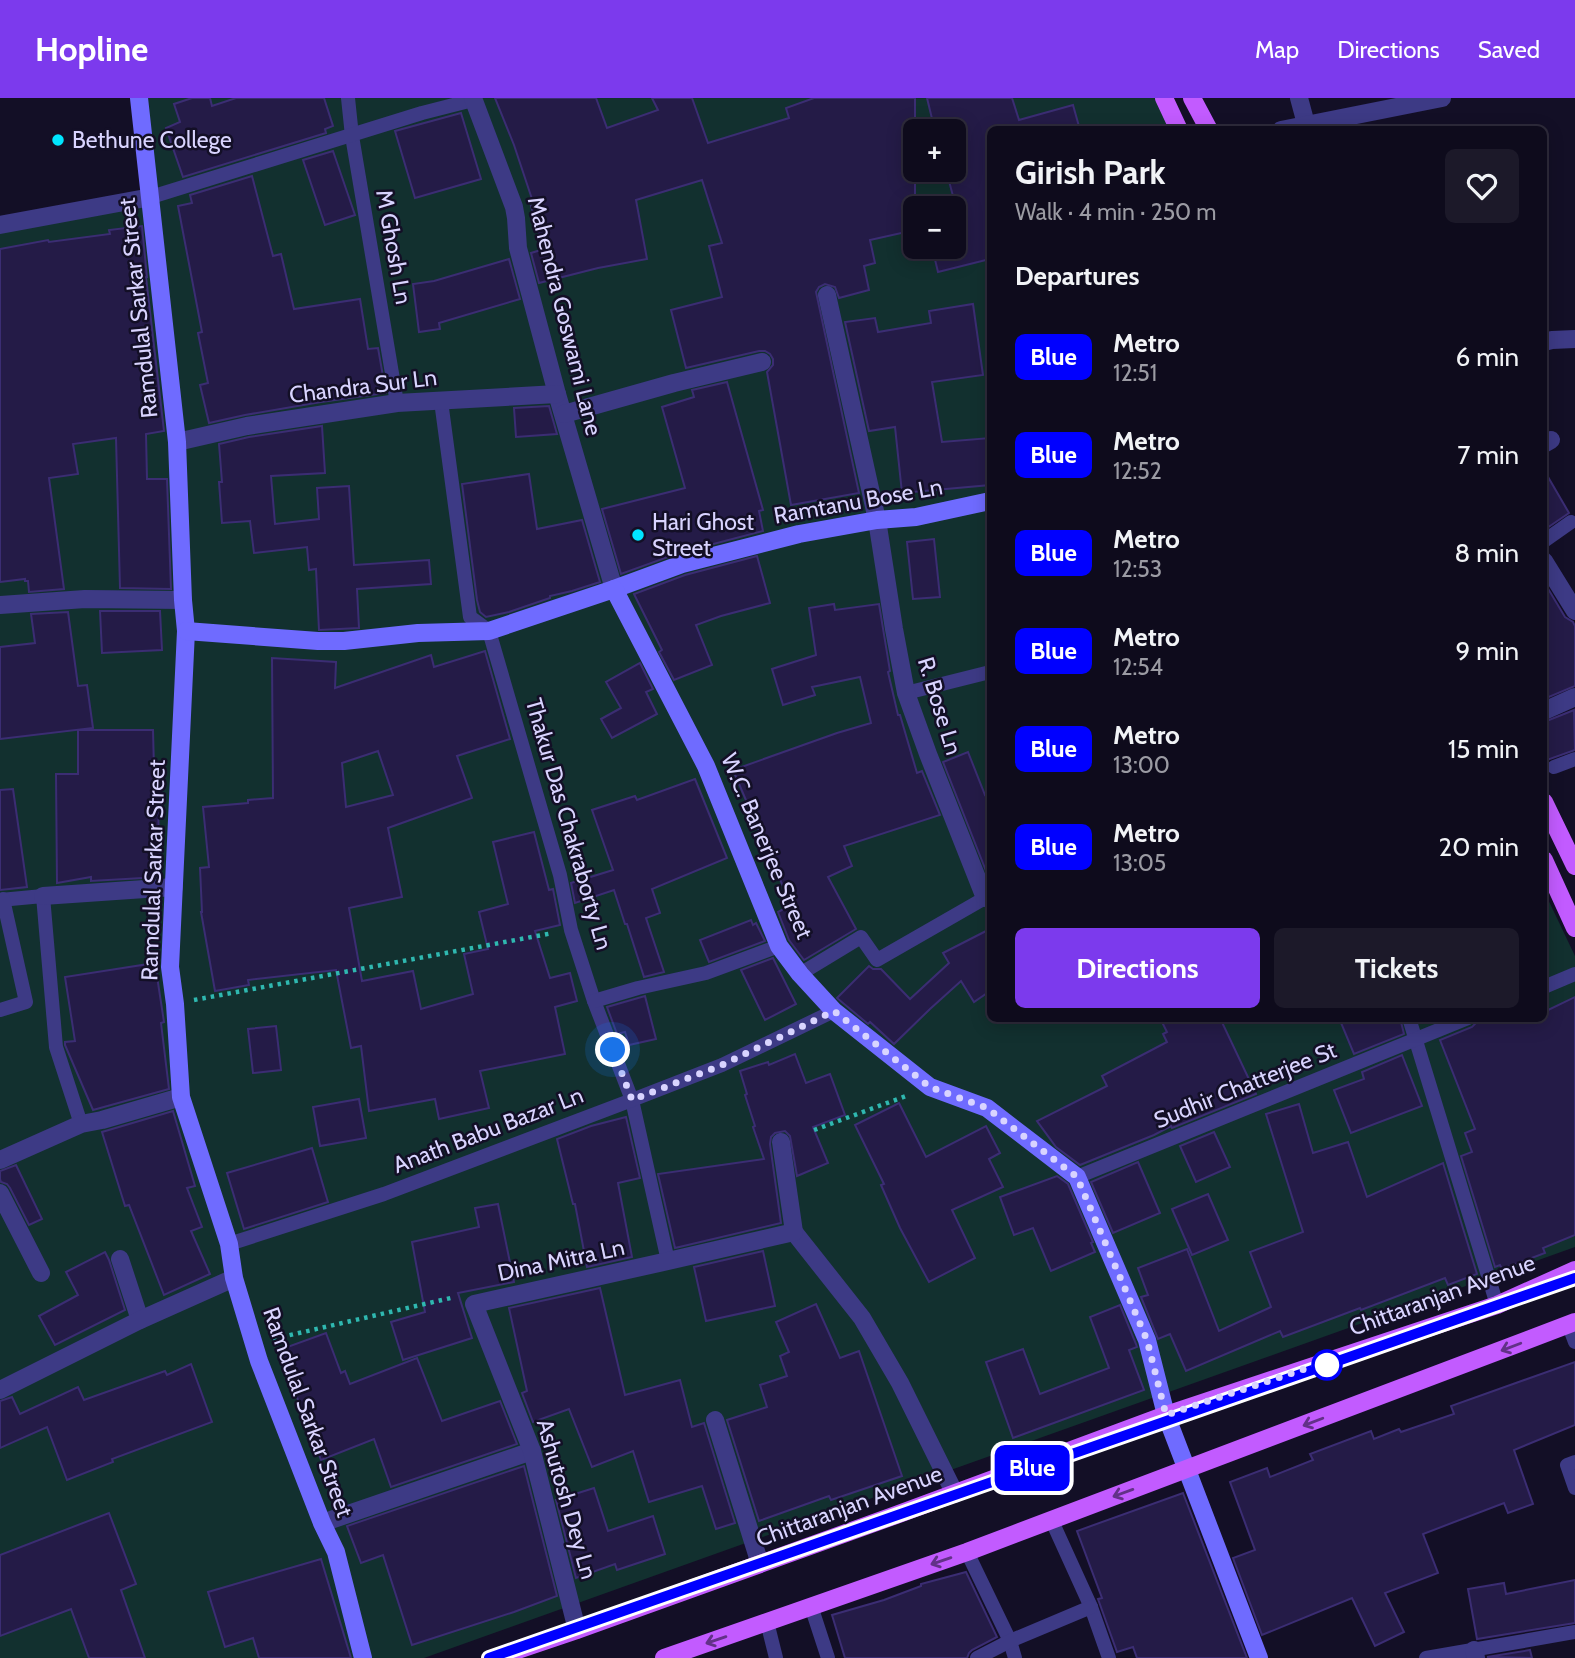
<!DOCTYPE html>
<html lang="en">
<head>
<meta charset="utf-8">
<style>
	:root { --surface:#0e0b1c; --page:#1c1929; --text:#f1f3f6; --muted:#9b9ba3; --line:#2e2b3b; --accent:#7c3aed }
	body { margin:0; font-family:Cabin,sans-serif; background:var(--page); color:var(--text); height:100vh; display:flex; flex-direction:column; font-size:26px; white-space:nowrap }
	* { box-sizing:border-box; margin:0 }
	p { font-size:23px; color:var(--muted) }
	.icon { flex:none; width:38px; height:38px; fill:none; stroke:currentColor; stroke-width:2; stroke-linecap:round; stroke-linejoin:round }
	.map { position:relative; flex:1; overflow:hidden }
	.panel { position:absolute; left:987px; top:28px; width:560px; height:896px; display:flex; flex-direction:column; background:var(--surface); border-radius:10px; box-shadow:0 4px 18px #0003,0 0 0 2px var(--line) }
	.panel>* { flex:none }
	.badge { padding:0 14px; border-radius:10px; font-size:24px; line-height:46px }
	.controls { position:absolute; left:903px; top:21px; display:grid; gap:14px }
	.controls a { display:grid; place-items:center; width:63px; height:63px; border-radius:10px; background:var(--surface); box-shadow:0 4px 18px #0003,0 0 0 2px var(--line); font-size:35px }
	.you { position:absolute; width:35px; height:35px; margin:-18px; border:5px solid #fff; border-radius:50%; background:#1a73e8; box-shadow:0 0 0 10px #1a73e833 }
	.map>.badge { position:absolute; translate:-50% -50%; box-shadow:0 0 0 4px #fff }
	h2 { padding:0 28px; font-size:26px; line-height:63px }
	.round { display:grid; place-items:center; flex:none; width:74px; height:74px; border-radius:10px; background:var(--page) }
	.head { display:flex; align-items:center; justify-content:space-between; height:119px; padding:0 28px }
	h1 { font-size:33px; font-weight:700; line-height:52px }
	.primary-button { display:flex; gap:14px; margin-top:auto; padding:14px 28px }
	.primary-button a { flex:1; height:80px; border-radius:10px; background:var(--accent); color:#fff; font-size:28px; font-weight:700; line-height:80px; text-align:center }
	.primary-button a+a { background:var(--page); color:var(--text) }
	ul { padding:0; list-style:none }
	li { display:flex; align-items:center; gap:21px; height:98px; padding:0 28px }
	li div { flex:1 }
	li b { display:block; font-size:26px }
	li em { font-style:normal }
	li .badge { min-width:77px; font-weight:700; text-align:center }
	header { display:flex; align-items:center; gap:42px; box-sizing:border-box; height:98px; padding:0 35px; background:var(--accent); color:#fff }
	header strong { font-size:33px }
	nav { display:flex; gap:38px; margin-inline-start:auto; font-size:24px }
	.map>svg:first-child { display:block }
	.green { fill:#12302f; fill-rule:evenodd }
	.building { fill:#241b47; stroke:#3b2d73; stroke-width:2; fill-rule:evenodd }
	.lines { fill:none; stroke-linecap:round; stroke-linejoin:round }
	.path { stroke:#2fb8b0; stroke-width:4.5; stroke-dasharray:3.5 5; stroke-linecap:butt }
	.lane { stroke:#3d3a85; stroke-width:14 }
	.street { stroke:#3d3a85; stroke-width:18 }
	.secondary { stroke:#6f6bff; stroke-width:18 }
	.primary { stroke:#c25bff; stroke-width:18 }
	.oneway { stroke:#623188 }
	.line-casing { stroke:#fff; stroke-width:16 }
	.line { stroke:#00f; stroke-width:10 }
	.walk { stroke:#d9d4ff; stroke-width:7; stroke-dasharray:0 12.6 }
	.poi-dot { fill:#00e5ff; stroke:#130f26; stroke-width:2.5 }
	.stop-dot { fill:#fff; stroke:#00f; stroke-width:3.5 }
	.labels { text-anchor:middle; stroke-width:5; stroke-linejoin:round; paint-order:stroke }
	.poi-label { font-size:23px; fill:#d9d4ff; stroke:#130f26; text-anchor:start }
	.street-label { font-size:23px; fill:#d9d4ff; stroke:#130f26 }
</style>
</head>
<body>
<header>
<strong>Hopline</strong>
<nav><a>Map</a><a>Directions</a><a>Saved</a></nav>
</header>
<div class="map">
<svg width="1575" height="1560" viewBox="0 0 1575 1560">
	<rect width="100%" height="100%" fill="#130f26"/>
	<!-- green -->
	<path class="green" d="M147 0H1162L1177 31 990 32V920H1544V793L1575 858V1149L424 1560H0V132L155 95ZM915 33H954V72H915ZM915 110H954V149H915Z"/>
	<!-- building -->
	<g class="building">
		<polygon points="192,0 210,0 212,8 236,0 324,0 333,28 325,31 326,35 183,79 166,30 180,24 174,6"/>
		<polygon points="495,0 596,0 607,30 658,12 652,0 692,0 708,45 789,20 786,10 814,0 915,0 915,132 870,142 875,165 864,168 869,192 839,200 835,189 825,186 819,189 816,194 859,395 791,407 767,274 773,267 773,261 770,256 765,253 759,253 686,270 671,212 722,199 709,148 722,145 702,82 636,102 647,161 598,170 539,185 531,155 544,151 531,108 534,107 514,47"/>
		<polygon points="927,0 1012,0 1019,22 1073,7 1080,32 990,32 990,161 938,174 932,149 954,149 954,138 963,135 946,72 954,72 954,33 935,33"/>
		<polygon points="461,15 481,81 415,100 395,33"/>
		<polygon points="333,53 355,117 325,127 303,62"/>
		<polygon points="252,78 273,158 281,156 294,211 360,201 368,251 378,250 386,295 321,304 245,317 209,325 200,287 208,285 198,235 202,234 178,108 192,105 190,97"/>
		<polygon points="142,128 147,179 146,179 164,333 146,336 147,381 167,381 171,491 120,490 116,340 73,346 78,376 49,380 64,491 29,494 28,483 25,483 25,481 0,484 0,151 48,142 49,144 110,136 109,132"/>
		<polygon points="509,161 520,201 439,225 440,231 419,234 413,186 434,183"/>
		<polygon points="973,206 983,277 932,284 942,344 990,340 990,387 902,395 895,329 869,333 845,224 875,220 878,234 931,225 929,213"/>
		<polygon points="727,284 763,412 759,413 763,433 679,455 621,476 602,411 685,390 662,309 694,299 692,292"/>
		<polygon points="549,308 557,336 516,339 514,310"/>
		<polygon points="322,328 325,375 271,378 275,426 319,421 317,390 349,388 354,467 429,462 431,486 357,491 359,530 319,532 316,471 309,472 307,449 254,455 250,423 222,425 219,384 222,384 219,346 249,339"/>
		<polygon points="1544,372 1569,415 1544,432"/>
		<polygon points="529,376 537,431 582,422 600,484 572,493 550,498 550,500 509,514 486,519 480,514 477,502 462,386"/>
		<polygon points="934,441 940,499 913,501 907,444"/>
		<polygon points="757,458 770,505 721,518 696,527 712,567 674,582 659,554 662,552 634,496 685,477"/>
		<polygon points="1544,484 1565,519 1573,524 1575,528 1575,588 1544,601"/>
		<polygon points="834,506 835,512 879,506 890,573 888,574 898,617 900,617 917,675 922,673 940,717 844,748 852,768 828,779 856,831 804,862 789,842 778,814 791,807 733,672 837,635 871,625 860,579 812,589 815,597 783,607 772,571 816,557 809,510"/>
		<polygon points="100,513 160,513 162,552 102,555"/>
		<polygon points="68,514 78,588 87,587 93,630 0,641 0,549 35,545 31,516"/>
		<path d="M485 553 510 641 457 658 472 700 388 730 402 799 349 810 362 883 413 873 421 911 473 896 464 856 488 851 479 814 508 806 493 744 534 734 549 792 553 791 560 827 535 833 550 880 570 875 577 903 555 909 565 956 480 973 489 1010 439 1021 435 1001 369 1013 361 948 351 950 336 872 248 882 249 887 215 893 201 814H202L200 770 209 769 203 709 248 705V702L273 700 272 560 336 564 335 590 431 557 434 569ZM378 653 393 697 346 709 342 665Z"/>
		<polygon points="640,565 653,591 646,594 657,616 612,640 601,621 621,610 606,584"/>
		<polygon points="1574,612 1575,652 1547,662 1544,654 1544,624"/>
		<polygon points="78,632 153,632 154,671 157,671 160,779 91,783 91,779 57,785 56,676 78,676"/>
		<polygon points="968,654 985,697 990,694 990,783 943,664"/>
		<polygon points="695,681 727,760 652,791 660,815 646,820 664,874 644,879 627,826 625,826 614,792 575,805 571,785 613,772 592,712 635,698 637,702"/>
		<polygon points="13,691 27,789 0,792 0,692"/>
		<polygon points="751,822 753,827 756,825 765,843 709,864 700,842"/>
		<polygon points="990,831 990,893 974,904 961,883 930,911 894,946 870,924 868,926 837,900 869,868 873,871 881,871 910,901 949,865 943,855"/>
		<polygon points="773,860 796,906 765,922 741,872"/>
		<polygon points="155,865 164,924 161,925 169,991 93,1012 65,947 65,944 75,943 65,879"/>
		<polygon points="645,898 656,941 629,947 625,934 617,936 607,909"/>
		<polygon points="1575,899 1575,1137 1543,1150 1545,1155 1502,1171 1500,1167 1495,1169 1461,1058 1472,1054 1465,1035 1475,1031 1440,942 1472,929 1476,925 1478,920 1544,920 1544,914"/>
		<polygon points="1160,920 1220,920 1256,996 1172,1030 1171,1028 1154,1037 1080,1067 1056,1049 1037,1023 1107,988 1102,978 1167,944 1163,936 1167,934"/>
		<polygon points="1339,920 1400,920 1404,936 1354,956"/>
		<polygon points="276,928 281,972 253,975 248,931"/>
		<polygon points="795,956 806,985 830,976 845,1017 813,1029 828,1065 797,1078 790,1038 785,1033 775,1035 771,1039 770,1046 781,1125 675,1150 658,1076 764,1061 753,1029 755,1028 745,997 747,996 740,973 768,964 769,967"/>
		<polygon points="1402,957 1422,1008 1351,1035 1334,992 1364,981 1362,974"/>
		<polygon points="359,1001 366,1040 320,1048 313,1009"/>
		<polygon points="899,1005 926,1059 986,1028 1000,1055 989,1061 1003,1089 952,1112 975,1160 929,1184 900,1130 881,1087 884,1086 855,1027"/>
		<polygon points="1299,1006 1313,1055 1348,1044 1367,1099 1443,1065 1477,1176 1448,1187 1445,1180 1361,1212 1360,1210 1283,1239 1280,1233 1186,1273 1170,1236 1158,1241 1141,1199 1148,1197 1138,1170 1187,1151 1219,1233 1271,1209 1250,1154 1303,1134 1266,1016"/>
		<polygon points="173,1013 195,1088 187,1090 202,1129 191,1133 210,1176 164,1197 129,1107 125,1108 102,1034"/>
		<polygon points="626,1019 640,1080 618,1085 632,1159 587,1169 575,1106 573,1106 557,1041 591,1028"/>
		<polygon points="1214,1034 1230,1069 1196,1084 1180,1048"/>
		<polygon points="312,1050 328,1104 244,1131 227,1075"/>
		<polygon points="1138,1064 1160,1115 1113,1135 1091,1084"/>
		<polygon points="16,1067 42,1121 29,1127 10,1090 7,1086 1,1084 0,1081 0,1073"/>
		<polygon points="1057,1078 1068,1086 1093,1144 1091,1145 1095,1154 1051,1173 1033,1130 1014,1137 1000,1099"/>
		<polygon points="1208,1096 1228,1142 1192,1157 1172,1111"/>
		<polygon points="498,1106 514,1184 458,1195 472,1240 403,1262 391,1224 425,1214 412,1144 479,1129 475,1110"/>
		<polygon points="763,1153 775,1208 706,1223 694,1169"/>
		<polygon points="105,1154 109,1162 125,1212 55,1247 39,1218 78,1197 66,1174"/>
		<polygon points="600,1190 625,1297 680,1282 692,1329 704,1325 735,1425 716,1431 702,1388 649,1404 633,1353 592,1369 569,1311 533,1324 522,1295 527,1293 509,1210"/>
		<polygon points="816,1206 840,1260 859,1253 902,1378 831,1402 829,1398 759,1423 727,1322 767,1309 760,1287 787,1278 780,1258 789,1254 776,1224"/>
		<polygon points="1120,1207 1136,1246 1137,1249 1129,1252 1144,1292 1013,1340 986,1264 1023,1251 1040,1296 1109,1270 1090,1219"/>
		<polygon points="326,1235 341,1275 345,1273 350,1286 417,1260 442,1323 500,1303 517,1346 391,1389 374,1341 321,1362 279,1252"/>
		<polygon points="1575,1264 1575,1327 1514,1352 1533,1406 1508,1415 1504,1405 1423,1436 1438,1475 1385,1495 1404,1534 1375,1548 1352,1500 1262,1537 1233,1460 1255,1452 1230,1384 1267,1370 1270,1379 1313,1362 1310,1356 1371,1333 1374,1341 1399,1331 1401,1334 1454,1316 1451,1308"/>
		<polygon points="191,1266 212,1324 112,1361 113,1364 67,1382 47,1329 0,1350 0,1303 12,1299 20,1316 78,1289 84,1302 165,1273 167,1277"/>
		<polygon points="524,1368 557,1498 514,1514 412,1547 383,1457 361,1465 347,1428"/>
		<polygon points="594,1390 608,1433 653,1418 665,1456 617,1472 615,1466 576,1480 556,1402"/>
		<polygon points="1183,1395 1247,1560 1137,1560 1133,1549 1117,1554 1098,1501 1102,1500 1077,1433"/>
		<polygon points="109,1415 136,1486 121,1492 145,1560 89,1560 71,1511 0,1538 0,1457"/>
		<polygon points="321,1461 351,1560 259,1560 253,1540 225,1549 208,1494"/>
		<polygon points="966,1474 997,1539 972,1552 969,1555 967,1560 845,1560 832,1517 884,1502 921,1488 921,1486"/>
		<polygon points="1575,1482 1575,1525 1477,1541 1468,1491 1504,1485 1506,1496"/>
		<polygon points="1530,1552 1532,1560 1487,1559"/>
	</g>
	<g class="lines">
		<!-- path -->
		<g class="path">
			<polyline points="194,902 553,835"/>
			<polyline points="814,1032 906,998"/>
			<polyline points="273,1241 455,1199"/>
		</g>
		<!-- lane -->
		<g class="lane">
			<polyline points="348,0 352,38 397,305"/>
			<polyline points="151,99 422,15 473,2"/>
			<polyline points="441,303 470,519 489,533 560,777 571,832 594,903 632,1002 668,1163"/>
			<polyline points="1544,443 1571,424"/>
			<polyline points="906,595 990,574"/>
			<polyline points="1554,669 1575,661"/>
			<polyline points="0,802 43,798 56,949 81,1026"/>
			<polyline points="800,876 861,839 877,862 985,800 990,802"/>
			<polyline points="1544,889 1575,876"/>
			<polyline points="594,903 638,890 706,875 779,848"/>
			<polyline points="0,912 26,904 3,801"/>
			<polyline points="1409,920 1497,1207"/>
			<polyline points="1077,1079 1468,920"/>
			<polyline points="229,1146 384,1096 632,1002 722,967 834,913"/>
			<polyline points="1569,1228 1575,1244"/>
			<polyline points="1575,1364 1567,1367 1575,1390"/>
			<polyline points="1051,1421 1091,1509 1109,1560"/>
			<polyline points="967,1454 1010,1543 1015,1560"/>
			<polyline points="811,1508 828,1560"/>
			<polyline points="767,1524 776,1560"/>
			<polyline points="977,1560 1010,1543 1091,1509"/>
			<polyline points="1426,1560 1575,1534"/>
		</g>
		<!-- street -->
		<g class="street">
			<polyline points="473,0 514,109 516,120 518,150 557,296 614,491"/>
			<polyline points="1299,0 1306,26"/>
			<polyline points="1281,32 1442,0"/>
			<polyline points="0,127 151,99"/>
			<polyline points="827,197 877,422 894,531 906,595 928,656 985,800"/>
			<polyline points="1544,244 1552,242 1575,241"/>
			<polyline points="564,316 674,285 762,264"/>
			<polyline points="177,344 247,328 397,305 557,296"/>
			<polyline points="1544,346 1551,342"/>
			<polyline points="1544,463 1575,513"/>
			<polyline points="0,507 85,501 183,502"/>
			<polyline points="1544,613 1575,599"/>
			<polyline points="43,798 174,789"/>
			<polyline points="0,1062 81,1026 102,1022 181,999"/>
			<polyline points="0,1095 41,1175"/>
			<polyline points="794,1134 862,1220 900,1285 955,1396"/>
			<polyline points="120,1161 140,1222"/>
			<polyline points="0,1292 140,1222 234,1180"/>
			<polyline points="715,1322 760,1466"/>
			<polyline points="322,1425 532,1353"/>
			<polyline points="577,1532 532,1353 474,1206 668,1163 794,1134 781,1044"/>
			<polyline points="1474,1552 1476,1560"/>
		</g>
		<!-- secondary -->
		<g class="secondary">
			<polyline points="139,0 177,344 183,502 186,533 170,869 175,906 181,999 229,1146 234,1180 259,1263 322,1425 336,1454 363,1560"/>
			<polyline points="614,491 682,466 799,436 877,422 916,419 990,403"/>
			<polyline points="186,533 318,543 344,543 418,535 489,533 614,491 706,668 779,848 800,876 834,913 930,989 987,1010 1077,1079 1147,1242 1166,1317 1259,1560"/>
		</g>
		<!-- primary -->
		<g class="primary">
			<polyline points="1164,0 1179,32"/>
			<polyline points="1192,0 1209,32"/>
			<polyline points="1544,704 1575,768"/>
			<polyline points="1544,762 1575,830"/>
			<polyline points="494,1560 577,1532 896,1417 1166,1317 1497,1207 1575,1172"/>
			<polyline points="664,1560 967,1454 1575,1224"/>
		</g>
	</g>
	<!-- one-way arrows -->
	<defs><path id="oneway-shaft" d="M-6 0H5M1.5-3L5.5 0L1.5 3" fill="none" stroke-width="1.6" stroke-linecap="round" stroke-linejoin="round" transform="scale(1.75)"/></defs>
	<g class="oneway">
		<use href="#oneway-shaft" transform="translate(1511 1249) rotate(159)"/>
		<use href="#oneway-shaft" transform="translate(1313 1324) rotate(159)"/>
		<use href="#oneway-shaft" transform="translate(1123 1395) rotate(160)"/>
		<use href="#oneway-shaft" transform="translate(941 1463) rotate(161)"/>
		<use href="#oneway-shaft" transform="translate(716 1542) rotate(161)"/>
	</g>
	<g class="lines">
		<defs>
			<polyline id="line" points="489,1560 1575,1180"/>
		</defs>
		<!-- line casing -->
		<use href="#line" class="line-casing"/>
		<!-- line -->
		<use href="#line" class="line"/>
		<!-- walk -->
		<polyline class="walk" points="613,952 632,1002 722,967 834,913 930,989 987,1010 1077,1079 1147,1242 1166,1317 1329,1263 1327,1267"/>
	</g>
	<!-- markers -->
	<g class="poi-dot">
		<circle cx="58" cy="42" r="7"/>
		<circle cx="638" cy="437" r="7"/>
	</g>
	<circle class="stop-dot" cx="1327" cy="1267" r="14"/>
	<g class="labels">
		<!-- poi labels -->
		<g class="poi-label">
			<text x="72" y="50">Bethune College</text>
			<text x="652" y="432">Hari Ghost<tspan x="652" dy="26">Street</tspan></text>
		</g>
		<!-- street labels -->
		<g class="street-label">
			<text transform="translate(394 149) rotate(80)" y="8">M Ghosh Ln</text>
			<text transform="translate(138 210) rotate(-96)" y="8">Ramdulal Sarkar Street</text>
			<text transform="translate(565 218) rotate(76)" y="8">Mahendra Goswami Lane</text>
			<text transform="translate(363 288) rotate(-7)" y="8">Chandra Sur Ln</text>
			<text transform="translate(858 403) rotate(-10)" y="8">Ramtanu Bose Ln</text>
			<text transform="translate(940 608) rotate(73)" y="8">R. Bose Ln</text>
			<text transform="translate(569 726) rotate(74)" y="8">Thakur Das Chakraborty Ln</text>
			<text transform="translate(767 748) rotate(67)" y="8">W.C. Banerjee Street</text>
			<text transform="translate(153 772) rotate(-88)" y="8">Ramdulal Sarkar Street</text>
			<text transform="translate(1245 987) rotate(-22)" y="8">Sudhir Chatterjee St</text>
			<text transform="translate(488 1032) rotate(-21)" y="8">Anath Babu Bazar Ln</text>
			<text transform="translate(561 1162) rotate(-12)" y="8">Dina Mitra Ln</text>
			<text transform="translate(1442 1197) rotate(-20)" y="8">Chittaranjan Avenue</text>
			<text transform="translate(308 1314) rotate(70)" y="8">Ramdulal Sarkar Street</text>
			<text transform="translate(567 1401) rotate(74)" y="8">Ashutosh Dey Ln</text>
			<text transform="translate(849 1408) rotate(-20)" y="8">Chittaranjan Avenue</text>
		</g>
	</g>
</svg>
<div class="controls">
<a>+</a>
<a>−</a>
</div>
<div class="you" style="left:613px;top:952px"></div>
<b class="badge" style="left:1032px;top:1370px;background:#00f;color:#fff">Blue</b>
<section class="panel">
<div class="head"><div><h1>Girish Park</h1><p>Walk · 4 min · 250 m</p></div><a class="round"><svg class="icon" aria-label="heart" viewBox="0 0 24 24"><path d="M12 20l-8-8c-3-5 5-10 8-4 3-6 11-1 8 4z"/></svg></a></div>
<h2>Departures</h2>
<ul>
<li><span class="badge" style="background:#00f;color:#fff">Blue</span><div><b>Metro</b><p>12:51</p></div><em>6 min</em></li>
<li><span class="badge" style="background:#00f;color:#fff">Blue</span><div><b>Metro</b><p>12:52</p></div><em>7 min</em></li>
<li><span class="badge" style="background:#00f;color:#fff">Blue</span><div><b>Metro</b><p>12:53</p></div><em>8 min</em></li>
<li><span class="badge" style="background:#00f;color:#fff">Blue</span><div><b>Metro</b><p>12:54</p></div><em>9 min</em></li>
<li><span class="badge" style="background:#00f;color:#fff">Blue</span><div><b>Metro</b><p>13:00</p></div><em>15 min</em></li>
<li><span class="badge" style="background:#00f;color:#fff">Blue</span><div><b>Metro</b><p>13:05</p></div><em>20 min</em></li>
</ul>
<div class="primary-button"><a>Directions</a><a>Tickets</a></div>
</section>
</div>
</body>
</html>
